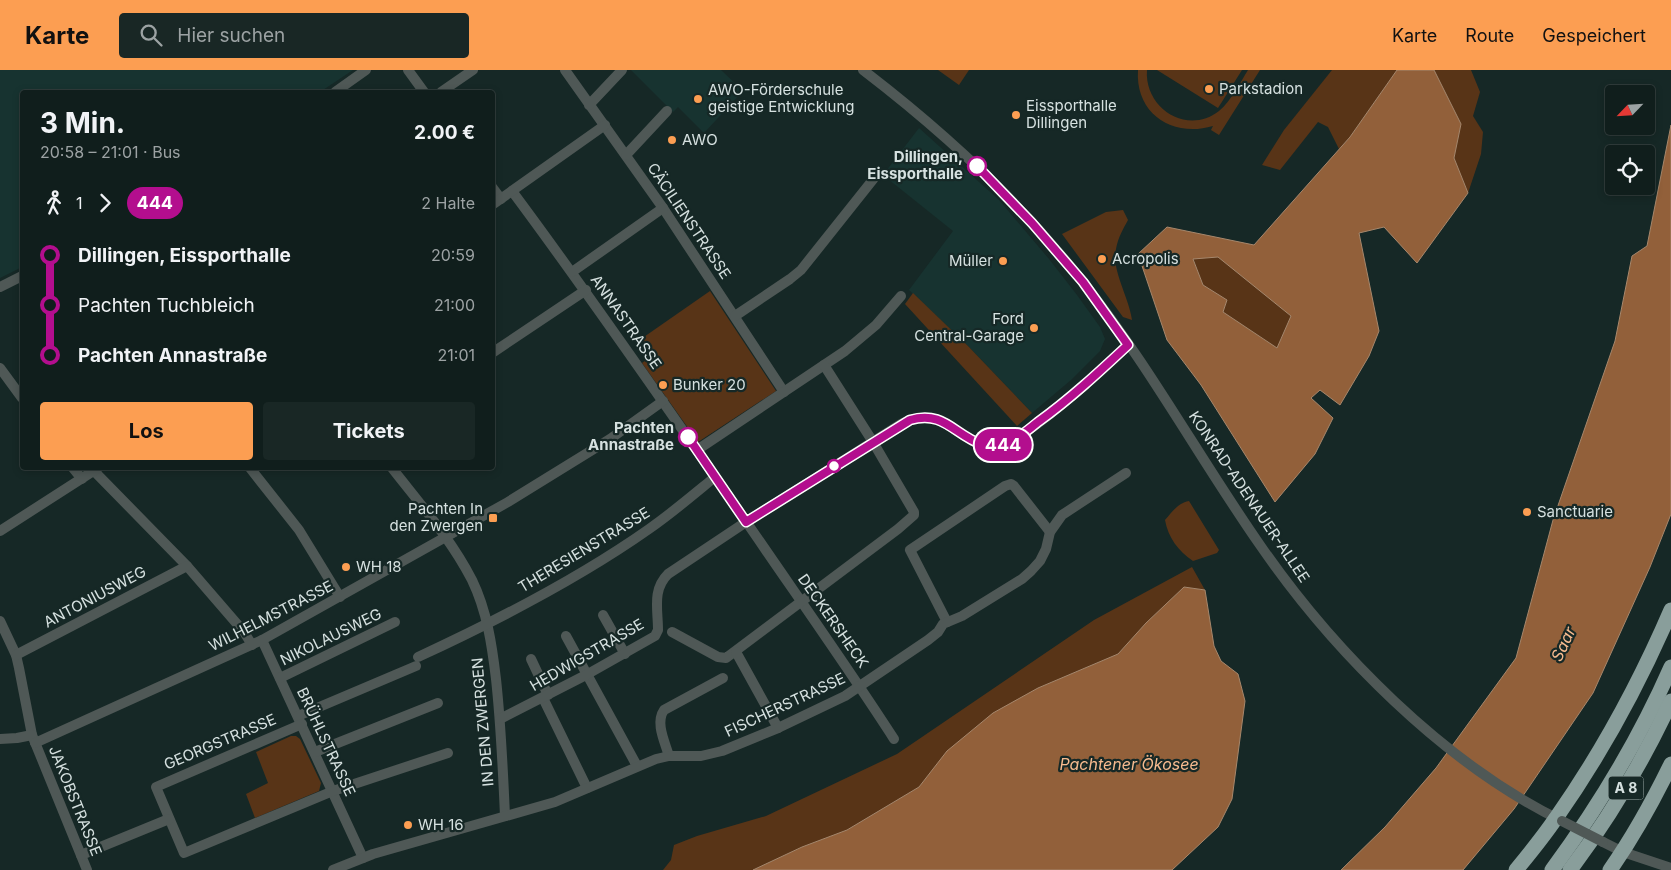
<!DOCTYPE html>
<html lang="de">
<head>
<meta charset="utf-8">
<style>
	:root { --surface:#101e1c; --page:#192725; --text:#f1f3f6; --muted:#9ca2a3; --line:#303c3b; --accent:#fc9e52 }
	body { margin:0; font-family:Inter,sans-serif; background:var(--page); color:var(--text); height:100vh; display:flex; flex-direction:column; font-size:19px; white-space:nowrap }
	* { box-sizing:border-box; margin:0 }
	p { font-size:16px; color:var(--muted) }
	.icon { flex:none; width:28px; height:28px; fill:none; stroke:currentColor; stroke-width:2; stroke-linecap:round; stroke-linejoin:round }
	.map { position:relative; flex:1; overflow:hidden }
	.details { position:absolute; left:20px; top:20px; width:475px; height:380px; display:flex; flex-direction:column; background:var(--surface); border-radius:5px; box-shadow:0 2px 8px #0003,0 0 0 1px var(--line) }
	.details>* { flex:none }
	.badge { padding:0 10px; border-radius:16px; font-size:18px; line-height:32px }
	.needle { width:32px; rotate:245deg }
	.fabs { position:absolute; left:1605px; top:15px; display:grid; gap:10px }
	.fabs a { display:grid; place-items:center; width:50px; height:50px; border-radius:5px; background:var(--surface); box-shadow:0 2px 8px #0003,0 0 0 1px var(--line); font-size:25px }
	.map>.badge { position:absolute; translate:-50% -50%; box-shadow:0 0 0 2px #fff }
	.legs { display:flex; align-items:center; gap:8px; height:55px; padding:0 20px; font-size:16px }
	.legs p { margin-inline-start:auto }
	.head { display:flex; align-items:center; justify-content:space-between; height:85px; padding:0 20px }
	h1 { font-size:28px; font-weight:700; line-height:38px }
	.action { display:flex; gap:10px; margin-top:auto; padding:10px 20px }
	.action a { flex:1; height:58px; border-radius:5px; background:var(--accent); color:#111; font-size:20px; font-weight:700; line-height:58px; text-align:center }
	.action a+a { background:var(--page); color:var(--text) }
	ul { padding:0 20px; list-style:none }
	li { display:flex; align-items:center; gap:18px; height:50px; font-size:19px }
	li i { display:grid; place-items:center; width:8px; height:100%; margin:0 6px; background:currentColor }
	li i::after { content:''; width:12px; height:12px; margin:-6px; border:4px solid; border-radius:50%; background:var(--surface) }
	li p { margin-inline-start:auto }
	li:first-child i { background:linear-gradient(#0000 50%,currentColor 0) }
	li:last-child i { background:linear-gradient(currentColor 50%,#0000 0) }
	header { display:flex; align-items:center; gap:30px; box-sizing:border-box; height:70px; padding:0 25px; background:var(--accent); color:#111 }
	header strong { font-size:24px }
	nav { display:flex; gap:28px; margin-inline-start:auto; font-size:18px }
	.search { width:350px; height:45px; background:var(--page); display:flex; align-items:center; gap:12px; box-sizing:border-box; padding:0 18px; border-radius:5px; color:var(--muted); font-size:19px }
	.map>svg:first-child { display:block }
	.built { fill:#173330 }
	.green { fill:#583417 }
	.water { fill:#92603a; stroke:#a6876c; fill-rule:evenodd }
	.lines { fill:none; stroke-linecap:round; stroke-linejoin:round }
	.minor { stroke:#4f5856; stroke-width:10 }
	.highway { stroke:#899e9b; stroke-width:15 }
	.minor-bridge { stroke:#4f5856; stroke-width:10 }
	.line-1-casing { stroke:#fff; stroke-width:11 }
	.line-1 { stroke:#b30e8e; stroke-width:8 }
	.poi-dot { fill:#fc9e52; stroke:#162826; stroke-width:2 }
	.stop-1-dot { fill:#fff; stroke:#b30e8e; stroke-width:2.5 }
	.labels { text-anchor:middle; stroke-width:4.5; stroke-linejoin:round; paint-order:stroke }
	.shield { fill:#162826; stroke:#9caaa8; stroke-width:1 }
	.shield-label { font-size:14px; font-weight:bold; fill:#d6e1e0 }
	.poi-label { font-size:15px; fill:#d6e1e0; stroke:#162826; text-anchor:start }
	.stop-label { font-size:15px; font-weight:bold; fill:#d6e1e0; stroke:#162826; text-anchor:end }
	.street-label { font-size:15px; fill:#d6e1e0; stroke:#162826 }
	.water-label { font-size:16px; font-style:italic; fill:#f7bb8f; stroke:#162826 }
</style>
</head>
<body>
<header>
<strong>Karte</strong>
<div class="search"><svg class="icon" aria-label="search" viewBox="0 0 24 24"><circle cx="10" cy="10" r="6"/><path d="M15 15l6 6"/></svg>Hier suchen</div>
<nav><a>Karte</a><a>Route</a><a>Gespeichert</a></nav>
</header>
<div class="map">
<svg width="1671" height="800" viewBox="0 0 1671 800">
	<rect width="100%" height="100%" fill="#162826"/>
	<!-- built -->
	<g class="built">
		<polygon points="0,0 353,0 320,22 22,22 22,197 0,208"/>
		<polygon points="631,0 721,0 743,21 704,63 678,37 673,42"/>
		<polygon points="919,58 999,130 1049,189 1077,225 1100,257 1105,269 1100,281 1071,310 1032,343 968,276 909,220 953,161 883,105"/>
	</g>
	<!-- green -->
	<g class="green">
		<polygon points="938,0 969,0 959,15"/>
		<path d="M1138 0H1147C1144 38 1187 66 1219 41 1231 31 1240 13 1248 0H1260L1219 65 1211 60 1213 56C1173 68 1135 44 1138 0Z"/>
		<polygon points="1157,0 1242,0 1218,38"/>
		<polygon points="1332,0 1397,0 1350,67 1339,79 1328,57 1318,52 1280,100 1262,95 1284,60"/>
		<polygon points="1434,0 1471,0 1480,22 1473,46 1483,62 1481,84 1468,123 1454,88 1461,54"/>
		<path d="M1123 140 1128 150C1123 159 1118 168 1116 179 1111 200 1129 227 1132 250L1123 247 1062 164 1106 142Z"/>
		<polygon points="1218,187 1291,246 1277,278 1223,242 1227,230 1203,215 1193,188"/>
		<polygon points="710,221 776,321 698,372 642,293 653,285 641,269"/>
		<polygon points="913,223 968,276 1032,343 1017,356 905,234"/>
		<path d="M1189 431 1219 480 1217 483 1193 491C1178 481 1168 467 1165 450 1172 442 1178 433 1189 431Z"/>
		<polygon points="1192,497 1205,520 1184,517 1146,553 1118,584 1038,618 947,682 919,717 847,760 802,777 753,800 663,800 671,790 674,775 697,766 766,746 897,684 1094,550"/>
		<polygon points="291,666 296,666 300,669 321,713 319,721 255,748 246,724 268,713 256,682"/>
	</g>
	<!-- water -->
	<g class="water">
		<path d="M1397 0H1434L1461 54 1454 88 1468 123 1417 193 1384 157 1359 163 1379 261 1369 286 1340 335 1320 320 1311 328 1333 348 1315 384 1275 432 1201 315 1167 270 1138 184 1167 157 1254 175 1350 67ZM1218 187 1291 246 1277 278 1223 242 1227 230 1203 215 1193 189Z"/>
		<polygon points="1671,55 1671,444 1650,497 1593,623 1514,739 1463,800 1341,800 1385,757 1436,698 1516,588 1553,450 1615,271 1632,186 1647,176"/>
		<polygon points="1184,517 1205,520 1214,576 1221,591 1238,604 1245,631 1232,729 1218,757 1172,800 753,800 802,777 847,760 919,717 947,681 993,643 1038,618 1118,584 1146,553"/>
	</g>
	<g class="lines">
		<!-- minor -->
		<g class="minor">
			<polyline points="408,0 424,22"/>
			<polyline points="565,0 663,138 784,322"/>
			<path d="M863 0C944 62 1020 132 1083 212 1149 295 1200 389 1260 475 1333 581 1444 693 1560 750"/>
			<polyline points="335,22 366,0"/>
			<polyline points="441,22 473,0"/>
			<polyline points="589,35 622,0"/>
			<polyline points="626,85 667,41"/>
			<polyline points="492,117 501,129"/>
			<path d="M512 121C591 227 666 336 741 444 792 519 845 593 894 669"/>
			<polyline points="492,135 605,55"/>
			<polyline points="572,202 663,138"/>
			<polyline points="0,217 22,206"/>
			<polyline points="735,246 790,209 801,200 879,102"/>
			<polyline points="492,283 586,220"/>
			<polyline points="0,298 22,328"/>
			<polyline points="697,380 845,281 876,255 901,226"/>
			<polyline points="73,398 82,409"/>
			<polyline points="250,398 299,460 340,527"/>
			<path d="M392 398C420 434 451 469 472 510 487 541 492 575 496 609 501 655 503 700 505 746"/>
			<polyline points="94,401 187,496 244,562 252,575"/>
			<polyline points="0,461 98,398"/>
			<polyline points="603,545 625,584"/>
			<polyline points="0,551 16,585 19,598 32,665 87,800"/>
			<polyline points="947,552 910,480 1005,416 1011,414 1014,416 1050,462"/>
			<polyline points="672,562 718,587 726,588 898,459 914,445 914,442 873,372 824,295"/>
			<polyline points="566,566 637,696"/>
			<polyline points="262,570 363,788"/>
			<polyline points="736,582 778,658"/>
			<polyline points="16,585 187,496"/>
			<path d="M418 587C496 551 578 509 649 459 672 443 693 425 715 407"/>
			<polyline points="531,589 548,625"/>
			<polyline points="280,608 395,552"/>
			<polyline points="543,628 587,718"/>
			<polyline points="298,646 416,596"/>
			<path d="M500 649 586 605 655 566 658 560C658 539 652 520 668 504L746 452 901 354C948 331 958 379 996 376 1023 374 1106 297 1128 275"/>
			<polyline points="302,654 156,717 184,783 333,721 448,683"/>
			<polyline points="0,669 17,668 32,665"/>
			<polyline points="35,673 262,570 508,432 610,369 663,331"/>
			<polyline points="315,682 438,633"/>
			<path d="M669 686C665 672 655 653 664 640L723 608"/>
			<polyline points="1603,772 1623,782 1671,798"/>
			<polyline points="81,785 169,749"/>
			<polyline points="333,800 373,784 555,732 656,689 669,686 701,686 722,681 778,658 845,626 928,570 938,562 943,554 962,546 1022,509 1031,501 1040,491 1046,479 1050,462 1062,445 1126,403"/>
		</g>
		<!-- highway -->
		<g class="highway">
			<path d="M1516 800C1530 783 1544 766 1556 748 1601 684 1640 612 1671 540"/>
			<path d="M1552 800C1599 736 1639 670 1671 597"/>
			<path d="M1570 800C1610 747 1643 691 1671 631"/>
			<path d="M1610 800C1633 767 1653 731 1671 694"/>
		</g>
		<!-- minor-bridge -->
		<polyline class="minor-bridge" points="1562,751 1603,772"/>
	</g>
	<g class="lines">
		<defs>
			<path id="line-1" d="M688 367 746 452 910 350C944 340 954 365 983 375 989 377 996 377 1002 375 1015 371 1027 361 1038 352 1070 329 1099 302 1128 275L1083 212 1032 153 977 96"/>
		</defs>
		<!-- line-1 casing -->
		<use href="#line-1" class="line-1-casing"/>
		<!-- line-1 -->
		<use href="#line-1" class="line-1"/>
	</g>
	<!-- markers -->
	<g class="poi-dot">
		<circle cx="1209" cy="19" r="5"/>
		<circle cx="698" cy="29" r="5"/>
		<circle cx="1016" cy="45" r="5"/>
		<circle cx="672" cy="70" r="5"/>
		<circle cx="1102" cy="189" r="5"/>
		<circle cx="1003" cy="191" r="5"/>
		<circle cx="1034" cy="258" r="5"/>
		<circle cx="663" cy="315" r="5"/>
		<circle cx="1527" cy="442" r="5"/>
		<rect x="488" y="443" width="10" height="10" rx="2.5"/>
		<circle cx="346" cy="497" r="5"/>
		<circle cx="408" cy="755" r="5"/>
	</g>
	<g class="stop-1-dot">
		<circle cx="977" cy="96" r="9"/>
		<circle cx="688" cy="367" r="9"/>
		<circle cx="834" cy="396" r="6"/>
	</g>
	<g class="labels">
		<!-- shield labels -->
		<rect class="shield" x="1608.5" y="706.5" width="35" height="23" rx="4"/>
		<g class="shield-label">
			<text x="1626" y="723">A 8</text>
		</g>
		<!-- poi labels -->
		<g class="poi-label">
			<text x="1219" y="24">Parkstadion</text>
			<text x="708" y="25">AWO-Förderschule<tspan x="708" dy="17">geistige Entwicklung</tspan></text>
			<text x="1026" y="41">Eissporthalle<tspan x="1026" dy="17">Dillingen</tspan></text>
			<text x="682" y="75">AWO</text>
			<text x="1112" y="194">Acropolis</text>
			<text x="993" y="196" text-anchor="end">Müller</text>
			<text x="1024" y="254" text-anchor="end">Ford<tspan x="1024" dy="17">Central-Garage</tspan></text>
			<text x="673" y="320">Bunker 20</text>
			<text x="483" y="444" text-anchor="end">Pachten In<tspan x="483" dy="17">den Zwergen</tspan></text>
			<text x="1537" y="447">Sanctuarie</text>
			<text x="356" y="502">WH 18</text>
			<text x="418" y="760">WH 16</text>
		</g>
		<!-- stop labels -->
		<g class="stop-label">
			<text x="963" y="92">Dillingen,<tspan x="963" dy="17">Eissporthalle</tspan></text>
			<text x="674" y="363">Pachten<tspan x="674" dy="17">Annastraße</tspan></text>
		</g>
		<!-- street labels -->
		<g class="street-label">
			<text transform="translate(689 151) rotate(56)" y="5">CÄCILIENSTRASSE</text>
			<text transform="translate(626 252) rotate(55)" y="5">ANNASTRASSE</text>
			<text transform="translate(1249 427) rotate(56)" y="5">KONRAD-ADENAUER-ALLEE</text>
			<text transform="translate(584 480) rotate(-31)" y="5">THERESIENSTRASSE</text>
			<text transform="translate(95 527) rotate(-28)" y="5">ANTONIUSWEG</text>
			<text transform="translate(271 546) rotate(-27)" y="5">WILHELMSTRASSE</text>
			<text transform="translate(833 551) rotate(55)" y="5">DECKERSHECK</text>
			<text transform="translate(331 567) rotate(-26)" y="5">NIKOLAUSWEG</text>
			<text transform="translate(587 585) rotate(-30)" y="5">HEDWIGSTRASSE</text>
			<text transform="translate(785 635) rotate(-25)" y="5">FISCHERSTRASSE</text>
			<text transform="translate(483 652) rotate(-95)" y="5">IN DEN ZWERGEN</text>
			<text transform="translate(220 672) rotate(-23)" y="5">GEORGSTRASSE</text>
			<text transform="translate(326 672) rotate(65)" y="5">BRÜHLSTRASSE</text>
			<text transform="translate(75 731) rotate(68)" y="5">JAKOBSTRASSE</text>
		</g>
		<!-- water labels -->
		<g class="water-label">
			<text transform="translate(1563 574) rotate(-65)" y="6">Saar</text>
			<text x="1129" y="700">Pachtener Ökosee</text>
		</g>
	</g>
</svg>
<div class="fabs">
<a><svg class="needle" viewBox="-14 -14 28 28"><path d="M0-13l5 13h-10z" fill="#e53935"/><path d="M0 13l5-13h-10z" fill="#9ca2a3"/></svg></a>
<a><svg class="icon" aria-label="locate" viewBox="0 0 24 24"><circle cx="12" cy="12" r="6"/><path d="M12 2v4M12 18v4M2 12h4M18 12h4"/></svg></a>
</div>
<b class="badge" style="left:1003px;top:375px;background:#b30e8e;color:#fff">444</b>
<section class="details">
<div class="head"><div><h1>3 Min.</h1><p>20:58 – 21:01 · Bus</p></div><b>2.00 €</b></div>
<div class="legs"><svg class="icon" aria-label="walk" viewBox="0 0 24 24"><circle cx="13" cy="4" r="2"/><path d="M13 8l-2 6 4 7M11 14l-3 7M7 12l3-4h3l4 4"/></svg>1<svg class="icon" aria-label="forward" viewBox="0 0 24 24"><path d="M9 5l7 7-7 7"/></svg><b class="badge" style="background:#b30e8e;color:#fff">444</b><p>2 Halte</p></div>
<ul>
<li><i style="color:#b30e8e"></i><b>Dillingen, Eissporthalle</b><p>20:59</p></li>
<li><i style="color:#b30e8e"></i><span>Pachten Tuchbleich</span><p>21:00</p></li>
<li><i style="color:#b30e8e"></i><b>Pachten Annastraße</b><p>21:01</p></li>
</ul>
<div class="action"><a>Los</a><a>Tickets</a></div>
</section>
</div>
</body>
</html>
